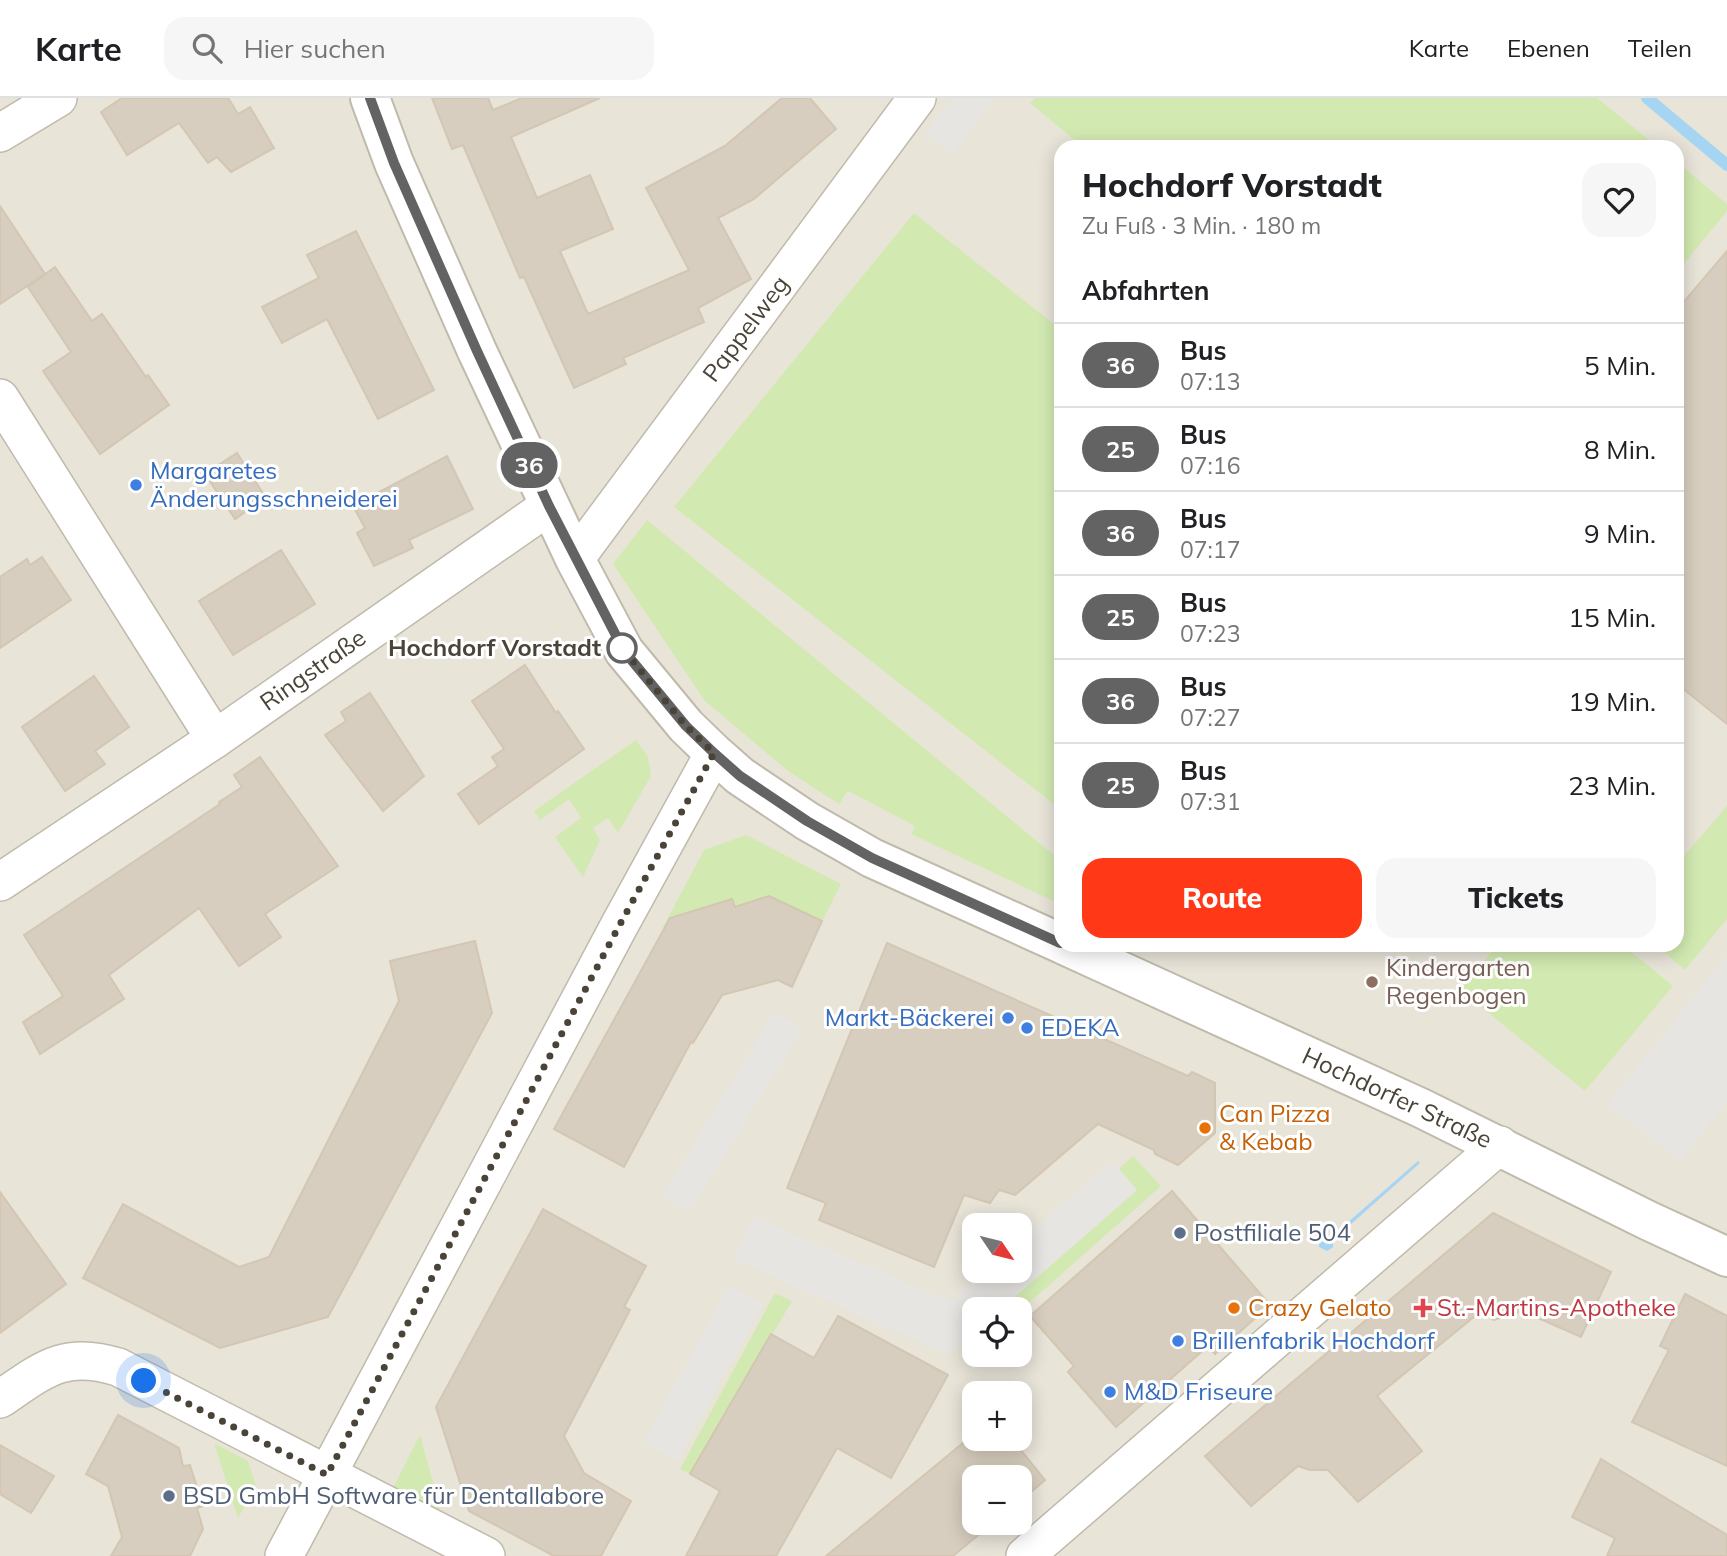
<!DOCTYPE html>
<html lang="de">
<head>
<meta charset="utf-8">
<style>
	:root { --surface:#fff; --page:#f6f6f6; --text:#202124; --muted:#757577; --line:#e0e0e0; --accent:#ff3818 }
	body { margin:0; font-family:Mulish,sans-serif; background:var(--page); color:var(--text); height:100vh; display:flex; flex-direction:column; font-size:26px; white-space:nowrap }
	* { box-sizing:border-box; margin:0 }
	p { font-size:23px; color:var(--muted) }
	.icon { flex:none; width:38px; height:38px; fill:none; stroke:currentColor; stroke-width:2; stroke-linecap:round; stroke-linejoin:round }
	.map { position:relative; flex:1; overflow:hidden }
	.side { position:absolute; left:1054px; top:42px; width:630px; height:812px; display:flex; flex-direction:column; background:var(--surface); border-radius:21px; box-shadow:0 4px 18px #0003 }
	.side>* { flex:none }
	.badge { padding:0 14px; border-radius:23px; font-size:24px; line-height:46px }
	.needle { width:46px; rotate:125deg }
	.controls { position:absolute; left:962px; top:1115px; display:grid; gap:14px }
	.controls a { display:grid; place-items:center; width:70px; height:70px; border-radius:14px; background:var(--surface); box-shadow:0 4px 18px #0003; font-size:35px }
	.you { position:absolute; width:35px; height:35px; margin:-18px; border:5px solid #fff; border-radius:50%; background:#1a73e8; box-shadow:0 0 0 10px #1a73e833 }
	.map>.badge { position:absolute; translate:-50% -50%; box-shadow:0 0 0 4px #fff }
	h2 { padding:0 28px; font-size:26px; line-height:63px }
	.round { display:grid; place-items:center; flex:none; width:74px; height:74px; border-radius:21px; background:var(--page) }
	.head { display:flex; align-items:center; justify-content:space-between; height:119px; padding:0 28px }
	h1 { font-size:33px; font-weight:800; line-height:52px }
	.cta { display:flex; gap:14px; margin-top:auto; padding:14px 28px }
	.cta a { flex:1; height:80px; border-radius:21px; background:var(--accent); color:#fff; font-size:28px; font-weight:800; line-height:80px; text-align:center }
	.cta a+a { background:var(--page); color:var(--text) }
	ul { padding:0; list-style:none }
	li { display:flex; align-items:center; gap:21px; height:84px; padding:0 28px; border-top:2px solid var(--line) }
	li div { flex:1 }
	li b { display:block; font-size:26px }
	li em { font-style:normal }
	li .badge { min-width:77px; font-weight:700; text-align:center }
	header { display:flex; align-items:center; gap:42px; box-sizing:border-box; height:98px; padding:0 35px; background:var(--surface); border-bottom:2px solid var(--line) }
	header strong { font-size:33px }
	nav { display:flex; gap:38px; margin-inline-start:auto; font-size:24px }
	.search { width:490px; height:63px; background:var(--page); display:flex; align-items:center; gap:18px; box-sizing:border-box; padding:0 24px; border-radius:21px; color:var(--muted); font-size:26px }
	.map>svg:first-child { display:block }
	.residential { fill:#e9e4d8; fill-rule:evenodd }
	.green { fill:#d2eab2 }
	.parking { fill:#e7e5e2 }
	.water { fill:#a6d4f3 }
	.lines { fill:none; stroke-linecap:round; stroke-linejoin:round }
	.stream { stroke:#a6d4f3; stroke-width:12 }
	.building { fill:#d7cebf; stroke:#d3c6b2; stroke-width:2 }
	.minor-casing { stroke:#c1baac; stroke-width:40 }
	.tertiary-casing { stroke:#c1baac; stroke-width:42 }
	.minor { stroke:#fff; stroke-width:37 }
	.tertiary { stroke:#fff; stroke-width:38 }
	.line-casing { stroke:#fff; stroke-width:16 }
	.line { stroke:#646363; stroke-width:10 }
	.walk { stroke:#4a4338; stroke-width:7; stroke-dasharray:0 12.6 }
	.shop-dot { fill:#3f7fe0; stroke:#fff; stroke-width:2.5 }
	.stop-dot { fill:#fff; stroke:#646363; stroke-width:3.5 }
	.education-dot { fill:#8d6e63; stroke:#fff; stroke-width:2.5 }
	.food-dot { fill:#e8710a; stroke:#fff; stroke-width:2.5 }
	.service-dot { fill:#5c6f8a; stroke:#fff; stroke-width:2.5 }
	.health-dot { fill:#e0444e; stroke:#fff; stroke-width:2.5 }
	.labels { text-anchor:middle; stroke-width:6; stroke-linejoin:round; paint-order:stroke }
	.street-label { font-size:24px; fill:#4a4338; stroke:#fff }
	.shop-label { font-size:24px; fill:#366cbe; stroke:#fff; text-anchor:start }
	.stop-label { font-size:24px; font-weight:bold; fill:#4a4338; stroke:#fff; text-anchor:end }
	.education-label { font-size:24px; fill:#785e54; stroke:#fff; text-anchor:start }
	.food-label { font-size:24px; fill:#c56008; stroke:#fff; text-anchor:start }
	.service-label { font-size:24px; fill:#4e5e75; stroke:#fff; text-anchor:start }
	.health-label { font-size:24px; fill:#be3a42; stroke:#fff; text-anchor:start }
</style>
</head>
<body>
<header>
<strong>Karte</strong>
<div class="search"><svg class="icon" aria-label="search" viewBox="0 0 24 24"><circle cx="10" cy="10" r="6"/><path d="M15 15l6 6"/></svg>Hier suchen</div>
<nav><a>Karte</a><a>Ebenen</a><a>Teilen</a></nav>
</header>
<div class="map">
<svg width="1727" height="1458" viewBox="0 0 1727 1458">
	<rect width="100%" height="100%" fill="#f5f2ea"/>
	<!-- residential -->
	<path class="residential" d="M0 0H1727V1458H0ZM1060 49H1676V847H1060ZM975 1127H1020V1172H975ZM975 1211H1020V1256H975ZM975 1295H1020V1340H975ZM975 1379H1020V1424H975Z"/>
	<!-- green -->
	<g class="green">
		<polygon points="1035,0 1597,0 1658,49 1083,49 1030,5"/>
		<polygon points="1677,64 1727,106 1727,113 1677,174"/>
		<polygon points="914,115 1060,231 1060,711 674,409"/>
		<polygon points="647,422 1060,762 1060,806 911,736 915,728 848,693 839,706 788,673 705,603 613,466"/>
		<polygon points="636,642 648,659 651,678 618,735 608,720 593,730 600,742 583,779 555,739 581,720 569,701 540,722 534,713"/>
		<polygon points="1727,708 1727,821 1685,872 1656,847 1676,847 1677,766"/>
		<polygon points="746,737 841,786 822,823 769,798 664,831 663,829 704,752"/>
		<polygon points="1497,847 1623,847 1673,888 1585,993 1460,892"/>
		<polygon points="1133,1058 1161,1088 1020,1213 1020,1211 1012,1211 1007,1206 1137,1092 1119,1071"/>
		<polygon points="775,1195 792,1203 690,1376 680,1371"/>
		<polygon points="420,1337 442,1418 393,1390"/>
		<polygon points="214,1345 248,1363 256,1388 238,1420"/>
	</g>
	<!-- parking -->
	<g class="parking">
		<polygon points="952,0 994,0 953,56 925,36"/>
		<polygon points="1727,857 1727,1004 1681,1062 1607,1007"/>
		<polygon points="774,914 802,931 690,1113 663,1097"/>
		<polygon points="1112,1063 1137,1092 1000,1211 975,1211 975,1233 948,1256 733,1161 753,1119 950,1203 986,1173 1020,1172 1020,1143"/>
		<polygon points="729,1188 763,1206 677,1363 643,1344"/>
	</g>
	<!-- water -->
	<polygon class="water" points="1418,1063 1420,1065 1333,1142 1333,1149 1327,1153 1319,1149 1320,1140 1327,1137 1331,1139"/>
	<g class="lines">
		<!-- stream -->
		<polyline class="stream" points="1647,0 1727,67"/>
	</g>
	<!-- building -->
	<g class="building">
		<polygon points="122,0 228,0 238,16 250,9 274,50 231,74 217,59 208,65 179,25 127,57 101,14"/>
		<polygon points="432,0 488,0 493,12 522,0 600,0 511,39 537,100 590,77 613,131 560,153 588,216 689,172 646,90 725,48 782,0 810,0 836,31 754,101 718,120 751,181 698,210 704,224 623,260 626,266 574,290 524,179 520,180 463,47 452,51"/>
		<polygon points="0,108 45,176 0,206"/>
		<polygon points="356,133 434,292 378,321 327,221 282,245 262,209 319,180 307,157"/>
		<polygon points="1727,153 1727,626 1676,585 1676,213"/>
		<polygon points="55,169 92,223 102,216 146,279 148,277 169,307 100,356 43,273 71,254 28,189"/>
		<polygon points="237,355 266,400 235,421 205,376"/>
		<polygon points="447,358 473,411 409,442 413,450 374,468 357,435 365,430 353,408"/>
		<polygon points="281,452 315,506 233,557 199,503"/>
		<polygon points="42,459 71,502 0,550 0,479 27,461 30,467"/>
		<polygon points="525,567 556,615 558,613 584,651 479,726 458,696 498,668 492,659 504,651 472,603"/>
		<polygon points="94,578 129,629 95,653 105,666 65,693 22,629"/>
		<polygon points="370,595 424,678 383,713 325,637 346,623 341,614"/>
		<polygon points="260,659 338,768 265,816 281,839 239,868 199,810 109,877 124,901 40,956 23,924 63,898 24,837 220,706 219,704 242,689 234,677"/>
		<polygon points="769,798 822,823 792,889 778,882 722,897 693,945 691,944 624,1069 554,1031 670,820 732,801 735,809"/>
		<polygon points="475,843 492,915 328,1219 220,1250 83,1180 123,1106 239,1169 269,1159 399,903 390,863"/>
		<polygon points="887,845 1188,978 1192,974 1215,985 1215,1035 1178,1067 1155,1056 1154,1052 1098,1026 1015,1097 999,1092 990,1105 964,1097 934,1169 819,1122 826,1105 787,1090"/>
		<polygon points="1172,1093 1270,1207 1215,1256 1208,1248 1116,1329 1068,1274 1074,1268 1030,1218"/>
		<polygon points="0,1094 66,1186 0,1235"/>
		<polygon points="543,1111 646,1168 624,1209 630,1212 564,1338 584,1375 631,1403 601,1458 554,1458 469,1413 436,1309"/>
		<polygon points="1493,1115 1611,1174 1581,1239 1522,1213 1494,1222 1480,1214 1377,1298 1422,1353 1358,1404 1328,1372 1310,1372 1298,1368 1251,1408 1205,1358"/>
		<polygon points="1685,1196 1727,1218 1727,1368 1632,1324 1669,1252 1660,1248"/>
		<polygon points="838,1218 948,1277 891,1380 837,1350 776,1458 686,1458 720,1393 690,1376 771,1236 814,1260"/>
		<polygon points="118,1317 179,1350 183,1368 190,1367 203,1408 197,1410 203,1431 190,1458 111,1458 122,1439 108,1388 86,1376"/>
		<polygon points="969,1340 1011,1340 1045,1382 1020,1403 1020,1379 975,1379 975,1424 994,1424 953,1458 826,1458"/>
		<polygon points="0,1347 54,1378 31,1415 0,1396"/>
		<polygon points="1601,1361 1727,1437 1727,1458 1607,1458 1615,1440 1572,1419"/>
	</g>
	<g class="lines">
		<defs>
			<g id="minor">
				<polyline points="0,35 58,0"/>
				<polyline points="0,300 215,641"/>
				<polyline points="575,461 917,0"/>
				<polyline points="0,784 215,641 549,408"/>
				<path d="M0 1301C43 1272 64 1252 118 1269L486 1458"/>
				<polyline points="284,1458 619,828 714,655"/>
				<polyline points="1025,1458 1500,1047"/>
			</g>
			<g id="tertiary">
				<polyline points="370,0 394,65 477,253 575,461 624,553 686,628 714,655 740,678 807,723 872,760 1060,845"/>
				<polyline points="1064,847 1421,1010 1649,1123 1727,1159"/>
			</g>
		</defs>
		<!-- minor casing -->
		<use href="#minor" class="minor-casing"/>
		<!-- tertiary casing -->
		<use href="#tertiary" class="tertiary-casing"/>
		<!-- minor -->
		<use href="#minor" class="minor"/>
		<!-- tertiary -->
		<use href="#tertiary" class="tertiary"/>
	</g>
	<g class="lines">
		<defs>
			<polyline id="line" points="370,0 394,65 477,253 549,408 624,553 686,628 714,655 740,678 807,723 872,760 1060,845"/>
		</defs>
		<!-- line casing -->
		<use href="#line" class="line-casing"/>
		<!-- line -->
		<use href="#line" class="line"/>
		<!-- walk -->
		<polyline class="walk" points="144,1283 327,1377 619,828 714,655 686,628 622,550"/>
	</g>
	<!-- markers -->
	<g class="shop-dot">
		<circle cx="136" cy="387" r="7"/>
		<circle cx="1008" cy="920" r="7"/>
		<circle cx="1027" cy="930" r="7"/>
		<circle cx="1178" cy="1243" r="7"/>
		<circle cx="1110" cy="1294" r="7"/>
	</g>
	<circle class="stop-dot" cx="622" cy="550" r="14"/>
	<circle class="education-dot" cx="1372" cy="884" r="7"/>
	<g class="food-dot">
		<circle cx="1205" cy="1030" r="7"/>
		<circle cx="1234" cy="1210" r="7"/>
	</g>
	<g class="service-dot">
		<circle cx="1180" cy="1135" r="7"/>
		<circle cx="169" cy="1398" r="7"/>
	</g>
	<path class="health-dot" d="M1419.5 1199.5h7v7h7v7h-7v7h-7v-7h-7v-7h7z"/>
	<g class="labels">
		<!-- street labels -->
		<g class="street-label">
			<text transform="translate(746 231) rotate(-53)" y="8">Pappelweg</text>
			<text transform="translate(313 572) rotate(-35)" y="8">Ringstraße</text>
			<text transform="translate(1397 1000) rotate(25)" y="8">Hochdorfer Straße</text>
		</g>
		<!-- shop labels -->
		<g class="shop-label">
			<text x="150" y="381">Margaretes<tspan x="150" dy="28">Änderungsschneiderei</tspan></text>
			<text x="994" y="928" text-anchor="end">Markt-Bäckerei</text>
			<text x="1041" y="938">EDEKA</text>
			<text x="1192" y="1251">Brillenfabrik Hochdorf</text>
			<text x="1124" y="1302">M&amp;D Friseure</text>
		</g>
		<!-- stop labels -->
		<g class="stop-label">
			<text x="601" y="558">Hochdorf Vorstadt</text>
		</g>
		<!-- education labels -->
		<g class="education-label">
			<text x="1386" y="878">Kindergarten<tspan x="1386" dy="28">Regenbogen</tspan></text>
		</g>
		<!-- food labels -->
		<g class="food-label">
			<text x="1219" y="1024">Can Pizza<tspan x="1219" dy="28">&amp; Kebab</tspan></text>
			<text x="1248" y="1218">Crazy Gelato</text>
		</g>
		<!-- service labels -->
		<g class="service-label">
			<text x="1194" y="1143">Postfiliale 504</text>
			<text x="183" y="1406">BSD GmbH Software für Dentallabore</text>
		</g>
		<!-- health labels -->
		<g class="health-label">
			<text x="1437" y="1218">St.-Martins-Apotheke</text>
		</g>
	</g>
</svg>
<div class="controls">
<a><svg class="needle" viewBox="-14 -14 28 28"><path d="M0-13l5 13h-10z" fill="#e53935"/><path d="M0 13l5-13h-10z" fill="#757577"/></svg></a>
<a><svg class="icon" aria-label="locate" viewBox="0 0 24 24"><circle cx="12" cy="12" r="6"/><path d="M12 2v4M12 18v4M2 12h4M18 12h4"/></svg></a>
<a>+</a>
<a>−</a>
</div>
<div class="you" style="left:144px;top:1283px"></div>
<b class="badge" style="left:529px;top:367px;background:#646363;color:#fff">36</b>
<section class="side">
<div class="head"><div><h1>Hochdorf Vorstadt</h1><p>Zu Fuß · 3 Min. · 180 m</p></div><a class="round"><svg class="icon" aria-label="heart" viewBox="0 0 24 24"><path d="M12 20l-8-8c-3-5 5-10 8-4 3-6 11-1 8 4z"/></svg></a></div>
<h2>Abfahrten</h2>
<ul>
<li><span class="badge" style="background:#646363;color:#fff">36</span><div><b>Bus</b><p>07:13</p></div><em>5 Min.</em></li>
<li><span class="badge" style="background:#646363;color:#fff">25</span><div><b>Bus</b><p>07:16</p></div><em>8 Min.</em></li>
<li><span class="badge" style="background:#646363;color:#fff">36</span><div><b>Bus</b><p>07:17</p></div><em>9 Min.</em></li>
<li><span class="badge" style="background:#646363;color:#fff">25</span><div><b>Bus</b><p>07:23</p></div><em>15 Min.</em></li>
<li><span class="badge" style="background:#646363;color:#fff">36</span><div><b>Bus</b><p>07:27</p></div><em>19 Min.</em></li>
<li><span class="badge" style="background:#646363;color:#fff">25</span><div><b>Bus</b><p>07:31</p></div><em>23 Min.</em></li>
</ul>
<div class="cta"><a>Route</a><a>Tickets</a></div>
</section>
</div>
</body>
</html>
